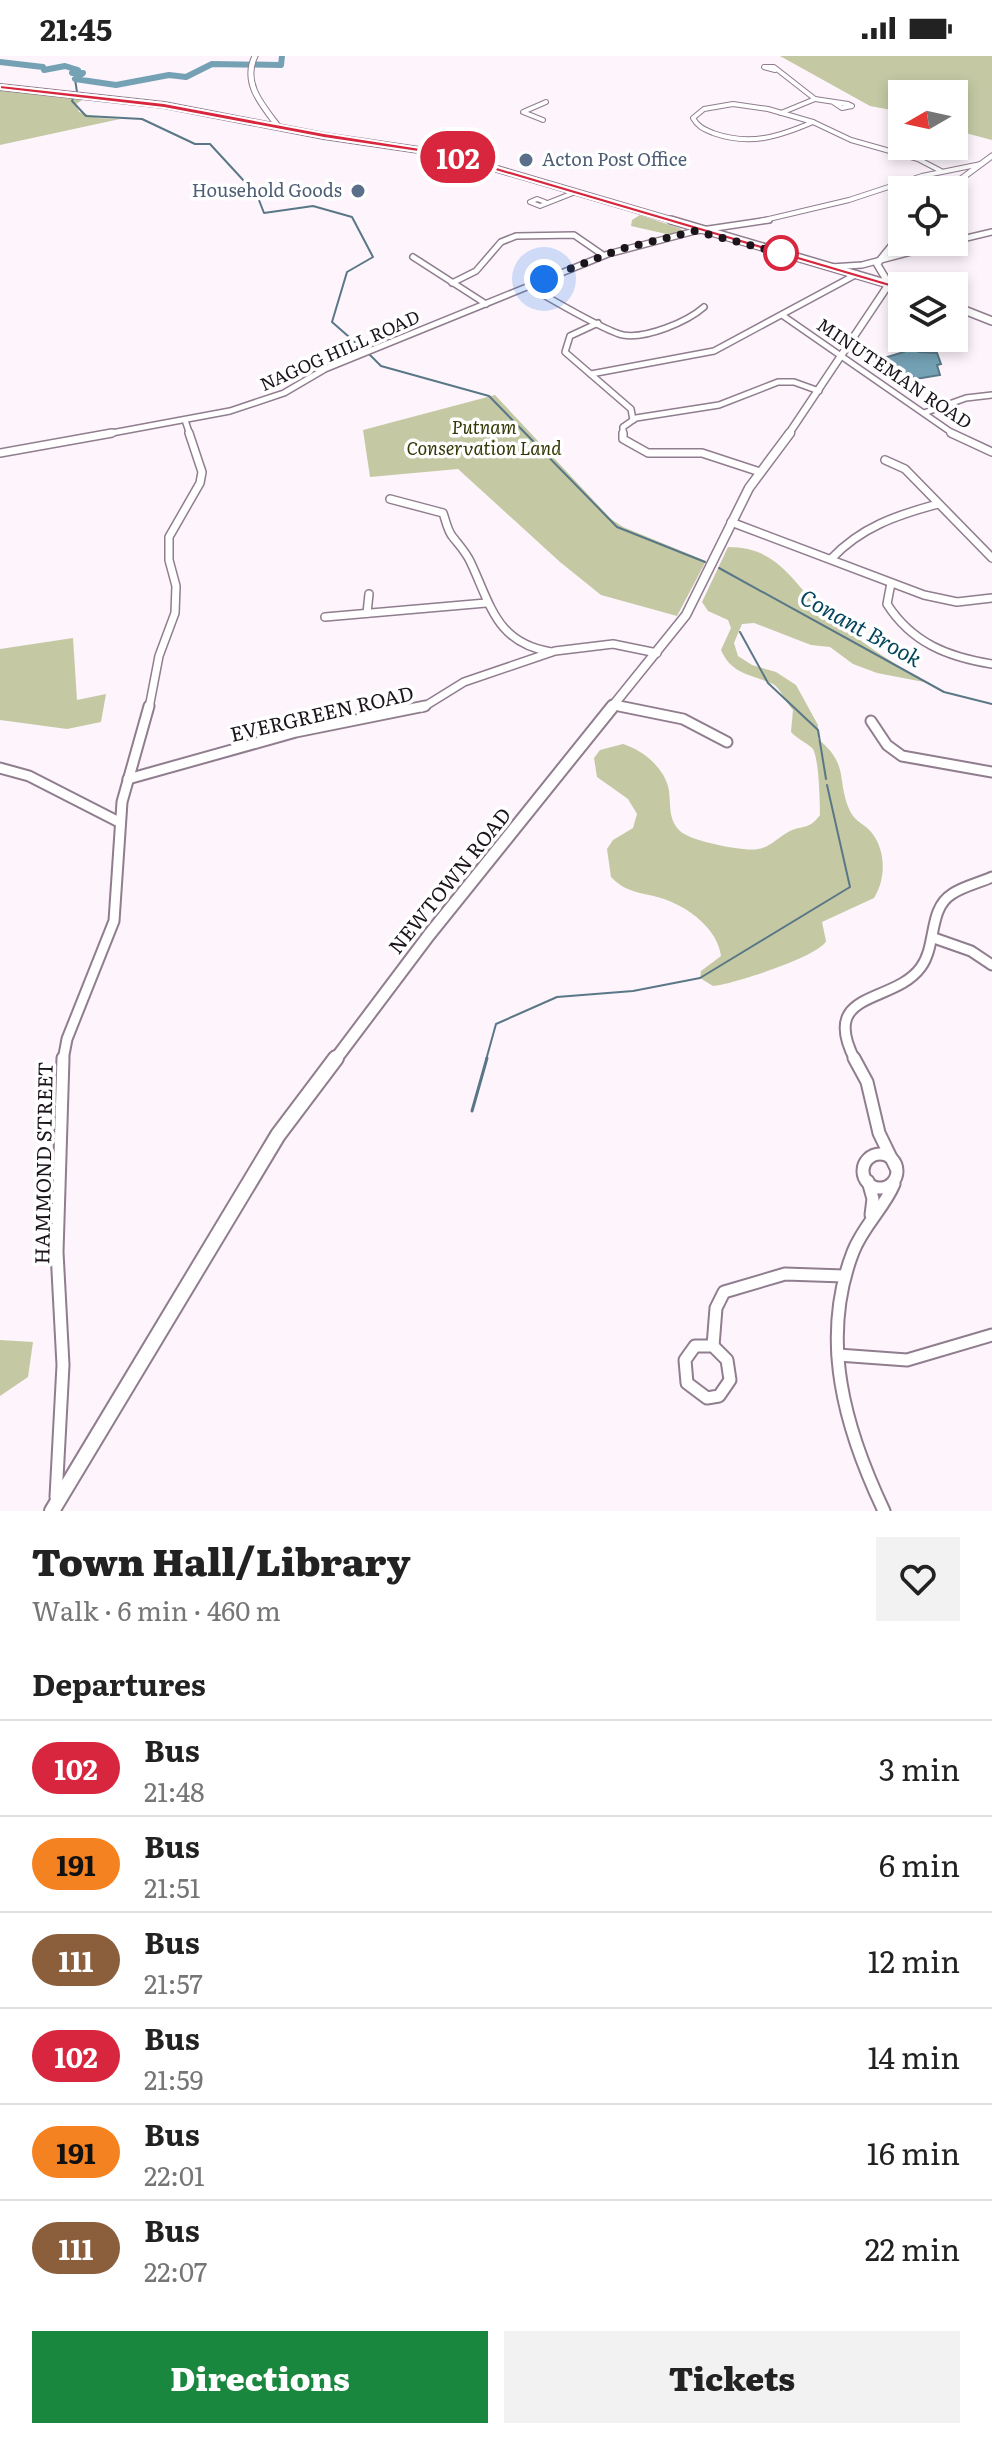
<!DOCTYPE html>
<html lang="en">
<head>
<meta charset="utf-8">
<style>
	:root { --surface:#fff; --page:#f2f2f2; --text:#222; --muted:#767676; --line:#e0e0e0; --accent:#1a873e }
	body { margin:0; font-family:Literata,serif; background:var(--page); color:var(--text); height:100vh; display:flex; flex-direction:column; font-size:30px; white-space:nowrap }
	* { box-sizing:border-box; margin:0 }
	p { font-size:26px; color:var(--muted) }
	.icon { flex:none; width:44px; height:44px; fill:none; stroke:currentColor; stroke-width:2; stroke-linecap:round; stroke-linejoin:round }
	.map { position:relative; height:1455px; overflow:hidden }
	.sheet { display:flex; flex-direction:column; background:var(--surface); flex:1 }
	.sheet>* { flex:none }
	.badge { padding:0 16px; border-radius:26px; font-size:28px; line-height:52px }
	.needle { width:52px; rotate:261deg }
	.buttons { position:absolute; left:888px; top:24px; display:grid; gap:16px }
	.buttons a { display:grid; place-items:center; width:80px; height:80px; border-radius:0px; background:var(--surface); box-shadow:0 4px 12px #0003; font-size:40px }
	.you { position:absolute; width:40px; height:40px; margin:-20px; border:6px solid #fff; border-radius:50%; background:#1a73e8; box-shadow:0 0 0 12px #1a73e833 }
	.map>.badge { position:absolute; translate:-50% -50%; box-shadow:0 0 0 4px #fff }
	h2 { padding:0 32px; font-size:30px; line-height:72px }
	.round { display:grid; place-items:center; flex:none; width:84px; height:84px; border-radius:0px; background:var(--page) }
	.summary { display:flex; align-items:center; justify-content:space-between; height:136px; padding:0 32px }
	h1 { font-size:38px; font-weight:800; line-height:60px }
	.cta { display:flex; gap:16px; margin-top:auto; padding:16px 32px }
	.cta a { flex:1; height:92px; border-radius:0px; background:var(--accent); color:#fff; font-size:32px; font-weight:800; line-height:92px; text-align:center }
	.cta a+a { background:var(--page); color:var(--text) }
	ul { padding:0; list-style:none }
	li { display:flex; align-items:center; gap:24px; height:96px; padding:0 32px; border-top:2px solid var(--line) }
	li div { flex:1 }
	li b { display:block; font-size:30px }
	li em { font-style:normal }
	li .badge { min-width:88px; font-weight:700; text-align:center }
	.status { display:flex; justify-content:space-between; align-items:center; height:56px; padding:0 40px; background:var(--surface); direction:ltr }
	.status svg { height:22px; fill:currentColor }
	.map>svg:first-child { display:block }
	.green { fill:#c4c9a4 }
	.water { fill:#74a1b4; stroke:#597786; stroke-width:2 }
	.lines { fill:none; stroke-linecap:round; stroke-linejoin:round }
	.stream-far1 { stroke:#597786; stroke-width:2 }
	.stream { stroke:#597786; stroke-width:3 }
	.river { stroke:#74a1b4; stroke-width:6 }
	.minor-far4-casing { stroke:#907d8e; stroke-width:6 }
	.minor-far3-casing { stroke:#907d8e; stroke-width:8 }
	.minor-far2-casing { stroke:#907d8e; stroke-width:10 }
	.minor-far1-casing { stroke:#907d8e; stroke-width:13 }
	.minor-casing { stroke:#907d8e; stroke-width:15 }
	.tertiary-far4-casing { stroke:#907d8e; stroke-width:7 }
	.tertiary-far3-casing { stroke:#907d8e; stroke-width:9 }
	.tertiary-far2-casing { stroke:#907d8e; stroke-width:11 }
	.tertiary-far1-casing { stroke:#907d8e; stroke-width:15 }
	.tertiary-casing { stroke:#907d8e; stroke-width:18 }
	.secondary-far1-casing { stroke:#907d8e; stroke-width:8 }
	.secondary-casing { stroke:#907d8e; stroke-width:10 }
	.minor-far4 { stroke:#fff; stroke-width:4 }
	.minor-far3 { stroke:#fff; stroke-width:5 }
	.minor-far2 { stroke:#fff; stroke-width:7 }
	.minor-far1 { stroke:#fff; stroke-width:9 }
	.minor { stroke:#fff; stroke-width:11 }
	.tertiary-far4 { stroke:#fff; stroke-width:5 }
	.tertiary-far3 { stroke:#fff; stroke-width:6 }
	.tertiary-far2 { stroke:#fff; stroke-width:8 }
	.tertiary-far1 { stroke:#fff; stroke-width:11 }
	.tertiary { stroke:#fff; stroke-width:14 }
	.secondary-far1 { stroke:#fff; stroke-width:6 }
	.secondary { stroke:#fff; stroke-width:7 }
	.line { fill:#d7263d; stroke:#fff; stroke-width:2 }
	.walk { stroke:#1b141b; stroke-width:8; stroke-dasharray:0 14.4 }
	.service-dot { fill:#5c6f8a; stroke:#fff; stroke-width:3 }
	.stop-dot { fill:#fff; stroke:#d7263d; stroke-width:4 }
	.labels { text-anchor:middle; stroke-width:7; stroke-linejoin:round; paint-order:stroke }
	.far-service-label { font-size:18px; fill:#4e5e75; stroke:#fff; text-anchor:start }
	.far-street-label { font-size:18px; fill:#1b141b; stroke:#fff }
	.far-park-label { font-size:18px; font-style:italic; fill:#343704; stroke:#fff }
	.street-label { font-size:20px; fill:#1b141b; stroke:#fff }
	.water-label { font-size:22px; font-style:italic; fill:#03465b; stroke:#fff }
</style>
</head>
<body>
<div class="status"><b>21:45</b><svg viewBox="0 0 49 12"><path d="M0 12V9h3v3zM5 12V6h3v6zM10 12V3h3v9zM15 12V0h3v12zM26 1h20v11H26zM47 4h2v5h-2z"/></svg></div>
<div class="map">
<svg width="992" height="1455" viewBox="0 0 992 1455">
	<rect width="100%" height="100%" fill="#fdf4fc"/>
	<!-- green -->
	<g class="green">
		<polygon points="780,0 992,0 992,84 954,74 954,38 902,38 902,56 870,50"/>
		<polygon points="0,33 87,41 76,48 79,56 99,62 120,63 0,89"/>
		<polygon points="640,159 682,173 671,179 631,170 632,164"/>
		<polygon points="495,339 611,463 623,471 706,505 677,560 601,539 560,506 458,413 370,421 363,374"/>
		<path d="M728 491C781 491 792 529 827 558 861 586 889 606 929 627L877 617 853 608 830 591 811 589 754 567 742 568 734 587 738 600 752 609 776 616 796 629 818 669V683C850 709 836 724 850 755 855 766 865 768 872 777 886 795 886 823 874 842L822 866 826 885C820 900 731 929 713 930L700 922 701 915 721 900C718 873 688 851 664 843 643 836 627 838 611 821L607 793 613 784 633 772 637 758 628 743 597 721 594 702 600 694 623 688C643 694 666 713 669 735 671 750 668 763 680 775 690 785 744 796 758 793 771 791 778 781 790 775 803 769 809 774 820 759 820 747 819 699 812 692 806 686 797 683 791 676L793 654C786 647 781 633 773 628 751 618 732 619 721 594L731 572 728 564 708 555 702 546Z"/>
		<polygon points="73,582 77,644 106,638 101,666 67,673 0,664 0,593"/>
		<polygon points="0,1284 33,1286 28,1321 0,1340"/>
	</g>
	<!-- water -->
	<polygon class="water" points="904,289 919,296 937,297 941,308 937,309 940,319 916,323 893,309 874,305 904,296 901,290"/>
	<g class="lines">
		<!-- stream-far1 -->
		<g class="stream-far1">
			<polyline points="75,23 77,36"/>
			<polyline points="74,40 72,45 86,60 142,63 195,88 210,88 257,139 264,157 313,150 352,161 373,201 347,216 332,266 364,294"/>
			<polyline points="369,298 381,310 489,340 617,471 705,506"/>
			<polyline points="719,512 944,636 992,648"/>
			<polyline points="740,576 768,627 818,674 826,723"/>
			<polyline points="486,1004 496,968 557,941 633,935 700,922 850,831 827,729"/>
		</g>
		<!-- stream -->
		<polyline class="stream" points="472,1055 487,1002"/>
		<!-- river -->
		<polyline class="river" points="0,6 43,11 44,14 65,10 78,14 72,17 83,17 75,23 116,29 169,19 186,21 212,8 281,9 282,0"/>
		<defs>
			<g id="minor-far4">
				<polyline points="775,14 764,11 774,11 815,43 848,48 852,50 842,52 833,46"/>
				<path d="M733 48 768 53 813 66C778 81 750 90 713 77 704 73 698 71 693 62L704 53Z"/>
				<polyline points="781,57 815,43"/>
				<polyline points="543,64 523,56 546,46"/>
				<polyline points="813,66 851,84 918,103 941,115"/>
				<polyline points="545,146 537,143 530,146 540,150 573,137"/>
				<polyline points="756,166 849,144 922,120 981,108"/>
			</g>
			<g id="minor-far3">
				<polyline points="954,185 992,176"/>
				<polyline points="413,201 486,248"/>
				<polyline points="831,211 862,209 949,186"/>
				<polyline points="452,227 476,215 501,186 516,180 574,179 603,199"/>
				<path d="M528 230C548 241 604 275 623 279 646 283 687 266 704 251"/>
				<polyline points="782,259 955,379"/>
				<polyline points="598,267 570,280 565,296 631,353 633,364"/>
				<polyline points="591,318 714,295 857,218"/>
				<polyline points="924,357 966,342 992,339"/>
				<polyline points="185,364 190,379"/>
				<polyline points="101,379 230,355 284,337 325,313 608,198 695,175 769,164"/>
				<polyline points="623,379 623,371 636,362 719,349 778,326 794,326 819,335"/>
			</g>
			<g id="minor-far2">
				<polyline points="623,377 623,383 648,397 702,397 760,416"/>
				<polyline points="951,377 992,396"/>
				<polyline points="0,397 112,377"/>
				<polyline points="885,404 905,413 992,502"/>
				<path d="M390 443 443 457C446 465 447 473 452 480 459 489 465 495 470 505 491 549 496 587 551 596"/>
				<polyline points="731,466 924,539 957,546 992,542"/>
				<path d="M831 503C861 471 897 459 938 448"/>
				<path d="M891 527 887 548C912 587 948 601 992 608"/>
				<polyline points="367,557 369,538"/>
				<polyline points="325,561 486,547"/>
				<polyline points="615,649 629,652"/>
				<polyline points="149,652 159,600 175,557 176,530 169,504 169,481 200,427 202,416 189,377"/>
				<polyline points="422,652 464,626 555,595 613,588 657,597"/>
			</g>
			<g id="minor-far1">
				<polyline points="619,650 683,663 727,686"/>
				<polyline points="871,665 887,689 902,700 992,716"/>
				<polyline points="0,712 29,720 119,766"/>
				<polyline points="128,723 296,676 425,650"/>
				<polyline points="934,882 971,895 992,909"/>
				<polyline points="63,1004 67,983 114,865 122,746 149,650"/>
				<path d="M855 1004C818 933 894 949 921 911 937 889 928 853 952 838 964 830 979 827 992 821"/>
			</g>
			<g id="minor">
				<polyline points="854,1002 867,1026 879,1077 896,1112"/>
				<circle cx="880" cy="1115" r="17"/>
				<polyline points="868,1125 873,1143 871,1159"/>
				<polygon points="695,1290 713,1290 727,1304 730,1324 719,1340 707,1342 687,1327 685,1304"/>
				<polyline points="713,1290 716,1252 724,1236 785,1218 844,1220"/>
				<polyline points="838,1299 907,1304 992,1279"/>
				<polyline points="56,1441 63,1309 57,1196 63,1002"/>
				<path d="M884 1455C845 1373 819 1284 853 1196 863 1170 884 1152 894 1128"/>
			</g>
			<g id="tertiary-far4">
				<path d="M255 0C242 27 262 49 278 70"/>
				<polyline points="946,134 992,100"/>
			</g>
			<polyline id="tertiary-far3" points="788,379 889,228 877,208 902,177"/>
			<polyline id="tertiary-far2" points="611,652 686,559 749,432 790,377"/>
			<polyline id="tertiary-far1" points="335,1004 429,879 613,650"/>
			<polyline id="tertiary" points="52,1455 278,1079 336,1002"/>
			<polyline id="secondary-far1" points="0,31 164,49 324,80 446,98 678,166"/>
			<g id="secondary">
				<polyline points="671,164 902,232"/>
				<polyline points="954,250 992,265"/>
			</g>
		</defs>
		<!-- minor-far4 casing -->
		<use href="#minor-far4" class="minor-far4-casing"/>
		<!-- minor-far3 casing -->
		<use href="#minor-far3" class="minor-far3-casing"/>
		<!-- minor-far2 casing -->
		<use href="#minor-far2" class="minor-far2-casing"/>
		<!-- minor-far1 casing -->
		<use href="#minor-far1" class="minor-far1-casing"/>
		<!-- minor casing -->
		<use href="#minor" class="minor-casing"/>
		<!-- tertiary-far4 casing -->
		<use href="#tertiary-far4" class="tertiary-far4-casing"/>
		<!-- tertiary-far3 casing -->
		<use href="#tertiary-far3" class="tertiary-far3-casing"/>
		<!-- tertiary-far2 casing -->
		<use href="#tertiary-far2" class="tertiary-far2-casing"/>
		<!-- tertiary-far1 casing -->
		<use href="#tertiary-far1" class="tertiary-far1-casing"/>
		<!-- tertiary casing -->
		<use href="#tertiary" class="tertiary-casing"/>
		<!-- secondary-far1 casing -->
		<use href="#secondary-far1" class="secondary-far1-casing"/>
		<!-- secondary casing -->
		<use href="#secondary" class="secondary-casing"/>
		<!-- minor-far4 -->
		<use href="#minor-far4" class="minor-far4"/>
		<!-- minor-far3 -->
		<use href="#minor-far3" class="minor-far3"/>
		<!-- minor-far2 -->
		<use href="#minor-far2" class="minor-far2"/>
		<!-- minor-far1 -->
		<use href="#minor-far1" class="minor-far1"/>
		<!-- minor -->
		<use href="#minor" class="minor"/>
		<!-- tertiary-far4 -->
		<use href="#tertiary-far4" class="tertiary-far4"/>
		<!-- tertiary-far3 -->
		<use href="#tertiary-far3" class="tertiary-far3"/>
		<!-- tertiary-far2 -->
		<use href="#tertiary-far2" class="tertiary-far2"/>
		<!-- tertiary-far1 -->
		<use href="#tertiary-far1" class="tertiary-far1"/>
		<!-- tertiary -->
		<use href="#tertiary" class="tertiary"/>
		<!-- secondary-far1 -->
		<use href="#secondary-far1" class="secondary-far1"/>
		<!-- secondary -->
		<use href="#secondary" class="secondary"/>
	</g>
	<!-- line -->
	<polygon class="line" points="0,29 164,47 324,77 446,96 907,232 899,234 445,100 324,82 164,52 0,33"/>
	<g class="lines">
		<!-- walk -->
		<polyline class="walk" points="544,223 621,193 695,175 781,197"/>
	</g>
	<!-- markers -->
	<g class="service-dot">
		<circle cx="526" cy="104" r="8"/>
		<circle cx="358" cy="135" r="8"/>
	</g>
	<circle class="stop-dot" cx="781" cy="197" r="16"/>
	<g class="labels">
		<!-- far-service labels -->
		<g class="far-service-label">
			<text x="542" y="110">Acton Post Office</text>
			<text x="342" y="141" text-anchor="end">Household Goods</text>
		</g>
		<!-- far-street labels -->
		<g class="far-street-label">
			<text transform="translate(340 295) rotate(-24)" y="6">NAGOG HILL ROAD</text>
			<text transform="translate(894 318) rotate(34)" y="6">MINUTEMAN ROAD</text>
		</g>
		<!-- far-park labels -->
		<g class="far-park-label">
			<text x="484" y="378">Putnam<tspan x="484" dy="21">Conservation Land</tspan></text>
		</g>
		<!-- street labels -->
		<g class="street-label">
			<text transform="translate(322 658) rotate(-13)" y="7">EVERGREEN ROAD</text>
			<text transform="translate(450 825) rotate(-51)" y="7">NEWTOWN ROAD</text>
			<text transform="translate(44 1107) rotate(-89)" y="7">HAMMOND STREET</text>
		</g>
		<!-- water labels -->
		<g class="water-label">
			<text transform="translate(861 572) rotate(29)" y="8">Conant Brook</text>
		</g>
	</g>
</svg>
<div class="buttons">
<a><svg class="needle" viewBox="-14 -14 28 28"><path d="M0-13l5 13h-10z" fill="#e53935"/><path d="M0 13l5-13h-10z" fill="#767676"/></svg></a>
<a><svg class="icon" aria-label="locate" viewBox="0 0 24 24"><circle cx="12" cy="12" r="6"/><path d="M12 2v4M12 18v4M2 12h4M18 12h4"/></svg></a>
<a><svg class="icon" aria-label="layers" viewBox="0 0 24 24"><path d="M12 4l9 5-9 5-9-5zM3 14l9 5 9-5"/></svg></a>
</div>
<div class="you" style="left:544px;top:223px"></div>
<b class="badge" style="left:458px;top:101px;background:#d7263d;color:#fff">102</b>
</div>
<section class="sheet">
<div class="summary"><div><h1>Town Hall/Library</h1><p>Walk · 6 min · 460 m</p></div><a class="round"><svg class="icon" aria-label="heart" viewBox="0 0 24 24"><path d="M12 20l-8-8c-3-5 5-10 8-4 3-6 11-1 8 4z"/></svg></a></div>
<h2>Departures</h2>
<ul>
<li><span class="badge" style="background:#d7263d;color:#fff">102</span><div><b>Bus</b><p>21:48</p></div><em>3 min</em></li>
<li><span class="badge" style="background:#f58220;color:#111">191</span><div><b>Bus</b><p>21:51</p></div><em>6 min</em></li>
<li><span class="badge" style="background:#8b5e3c;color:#fff">111</span><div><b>Bus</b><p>21:57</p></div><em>12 min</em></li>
<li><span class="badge" style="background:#d7263d;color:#fff">102</span><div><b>Bus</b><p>21:59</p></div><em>14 min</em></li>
<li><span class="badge" style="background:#f58220;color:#111">191</span><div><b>Bus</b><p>22:01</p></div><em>16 min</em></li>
<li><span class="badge" style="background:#8b5e3c;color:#fff">111</span><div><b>Bus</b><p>22:07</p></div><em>22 min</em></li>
</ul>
<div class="cta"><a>Directions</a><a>Tickets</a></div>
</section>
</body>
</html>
